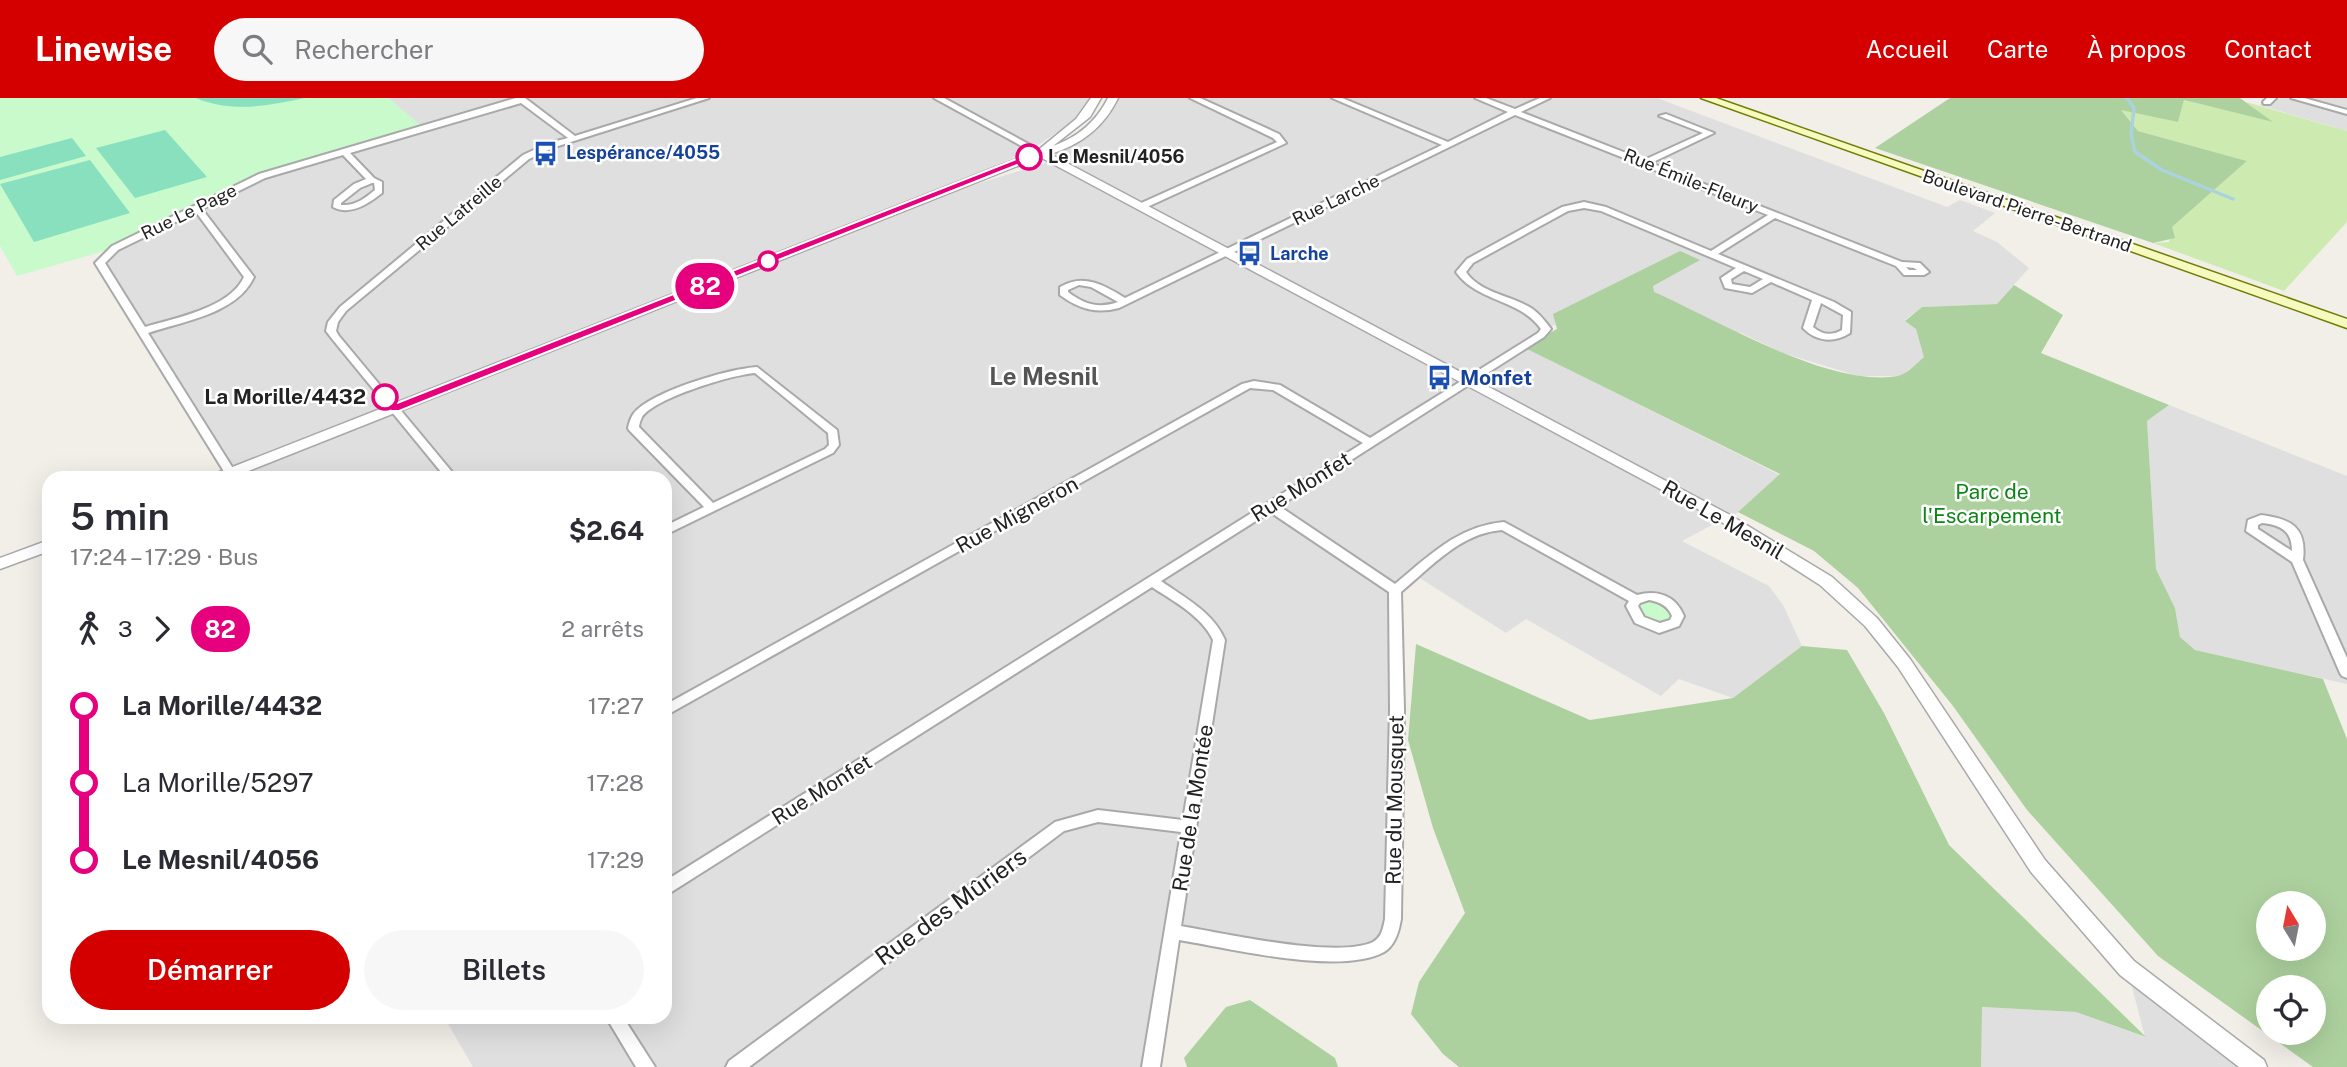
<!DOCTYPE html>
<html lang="fr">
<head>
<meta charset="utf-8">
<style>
	:root { --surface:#fff; --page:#f7f7f7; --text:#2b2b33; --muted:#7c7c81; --accent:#d40000 }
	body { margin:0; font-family:"Public Sans",sans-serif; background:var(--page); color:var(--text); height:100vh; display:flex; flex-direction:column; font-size:26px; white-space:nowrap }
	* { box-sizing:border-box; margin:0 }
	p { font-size:23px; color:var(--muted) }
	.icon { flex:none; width:38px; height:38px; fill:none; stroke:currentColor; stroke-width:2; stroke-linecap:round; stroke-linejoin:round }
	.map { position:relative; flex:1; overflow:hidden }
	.details { position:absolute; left:42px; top:373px; width:630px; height:553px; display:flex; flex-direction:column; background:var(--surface); border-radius:21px; box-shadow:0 7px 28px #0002 }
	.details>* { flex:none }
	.badge { padding:0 14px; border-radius:23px; font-size:24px; line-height:46px }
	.needle { width:46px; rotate:350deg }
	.buttons { position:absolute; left:2256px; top:793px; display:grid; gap:14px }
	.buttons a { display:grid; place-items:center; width:70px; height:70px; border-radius:50%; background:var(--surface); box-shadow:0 7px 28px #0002; font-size:35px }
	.map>.badge { position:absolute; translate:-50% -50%; box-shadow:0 0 0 4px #fff }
	.legs { display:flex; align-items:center; gap:10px; height:77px; padding:0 28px; font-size:23px }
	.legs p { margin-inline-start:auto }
	.overview { display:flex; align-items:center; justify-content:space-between; height:119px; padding:0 28px }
	h1 { font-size:38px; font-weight:600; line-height:52px }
	.button { display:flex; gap:14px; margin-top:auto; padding:14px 28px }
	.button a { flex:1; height:80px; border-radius:42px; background:var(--accent); color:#fff; font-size:28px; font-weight:600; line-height:80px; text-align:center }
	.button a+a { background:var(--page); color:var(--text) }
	ul { padding:0 28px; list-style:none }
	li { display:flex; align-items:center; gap:24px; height:77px; font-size:26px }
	li i { display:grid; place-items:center; width:10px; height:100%; margin:0 9px; background:currentColor }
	li i::after { content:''; width:18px; height:18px; margin:-9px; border:5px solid; border-radius:50%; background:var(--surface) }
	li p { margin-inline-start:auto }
	li:first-child i { background:linear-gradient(#0000 50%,currentColor 0) }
	li:last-child i { background:linear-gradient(currentColor 50%,#0000 0) }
	header { display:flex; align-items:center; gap:42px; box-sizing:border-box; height:98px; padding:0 35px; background:var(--accent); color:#fff }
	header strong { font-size:33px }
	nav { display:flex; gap:38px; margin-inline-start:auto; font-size:24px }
	.search { width:490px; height:63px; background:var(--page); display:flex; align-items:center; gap:18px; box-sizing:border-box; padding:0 24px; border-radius:38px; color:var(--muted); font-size:26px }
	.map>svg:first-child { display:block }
	.residential { fill:#e0dfdf }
	.grass { fill:#cdebb0 }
	.forest { fill:#add19e; fill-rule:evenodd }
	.park { fill:#c8facc }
	.pitch { fill:#88e0be }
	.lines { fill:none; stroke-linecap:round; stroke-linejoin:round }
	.stream { stroke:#aad3df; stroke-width:3.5 }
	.minor-casing { stroke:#a9a9a9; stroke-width:4 }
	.tertiary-casing { stroke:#a9a9a9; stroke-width:3 }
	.secondary-casing { stroke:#707d05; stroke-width:3 }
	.minor { fill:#fff; fill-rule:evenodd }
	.tertiary { fill:#fff; fill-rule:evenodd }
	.secondary { fill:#f7fabf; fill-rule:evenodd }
	.line-1 { fill:#e6007e; stroke:#fff; stroke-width:2 }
	.stop-1-dot { fill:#fff; stroke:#e6007e; stroke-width:3.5 }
	.labels { text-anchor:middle; stroke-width:5; stroke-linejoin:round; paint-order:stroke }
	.far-transit-label { font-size:18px; font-weight:bold; fill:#164399; stroke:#fff; text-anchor:start }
	.far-stop-label { font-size:18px; font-weight:bold; fill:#222; stroke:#fff; text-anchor:start }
	.far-street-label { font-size:18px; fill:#222; stroke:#fff }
	.transit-label { font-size:21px; font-weight:bold; fill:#164399; stroke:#fff; text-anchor:start }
	.stop-label { font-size:21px; font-weight:bold; fill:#222; stroke:#fff; text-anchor:end }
	.street-label { font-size:21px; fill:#222; stroke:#fff }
	.park-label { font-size:21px; fill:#0c8416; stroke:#fff }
	.quarter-label { font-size:24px; font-weight:bold; fill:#555; stroke:#fff }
	.near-street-label { font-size:24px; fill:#222; stroke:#fff }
</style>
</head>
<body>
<header>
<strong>Linewise</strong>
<div class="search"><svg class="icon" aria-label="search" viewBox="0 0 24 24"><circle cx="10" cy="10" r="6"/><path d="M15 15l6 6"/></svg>Rechercher</div>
<nav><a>Accueil</a><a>Carte</a><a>À propos</a><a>Contact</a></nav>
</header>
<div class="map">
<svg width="2347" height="969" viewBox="0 0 2347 969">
	<rect width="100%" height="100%" fill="#f2efe9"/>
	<!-- residential -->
	<g class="residential">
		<polygon points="388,0 1095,0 1090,12 1034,50 915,105 1055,62 1041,55 1092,31 1113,0 1657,0 1947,109 1960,102 1995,115 1973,133 1997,144 2029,170 1997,206 1922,209 1905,222 1916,231 1925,259 1901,278 1858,278 1783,255 1741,235 1597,208 1546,231 1524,249 1780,377 1729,422 1725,420 1682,443 1769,488 1783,507 1802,548 1733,600 1679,581 1661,598 1526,521 1506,535 1415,477 1395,492 1390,837 1360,854 1173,834 1151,969 473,969 444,919 665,919 665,380 217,380 230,375 102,160 262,78 423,30"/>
		<polygon points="2272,0 2347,0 2347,33 2259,7"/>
		<polygon points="2169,307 2347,378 2347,586 2195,552 2180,539 2175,510 2156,471 2147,323"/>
		<polygon points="2127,870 2256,969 1981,969 1981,909 2076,914 2145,939"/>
	</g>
	<!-- grass -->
	<polygon class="grass" points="2184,2 2271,23 2246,4 2347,33 2347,124 2284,193 2153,145 2169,144 2172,129 2247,63 2138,33 2120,11 2178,24"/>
	<!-- forest -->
	<g class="forest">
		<polygon points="1950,0 2240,0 2273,24 2184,2 2178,24 2121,12 2138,33 2247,63 2172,129 2175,140 2153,145 1875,50"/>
		<path d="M1680 153 1700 162 1653 188 1654 194C1718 222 1829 290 1898 278 1907 276 1917 265 1924 259L1916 231 1905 223 1922 209 1997 206 2014 187 2063 217 2041 255 2169 307 2147 323 2156 471 2175 510 2180 539 2195 552 2323 581 2347 641V969H2313L2158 858 2027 712 1953 608 1858 490 1814 453 1738 414 1780 376 1523 249 1557 231 1553 216ZM2268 805H2314V850H2268ZM2268 889H2314V934H2268Z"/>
		<polygon points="1416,546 1590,622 1733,600 1802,548 1847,552 1884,615 1949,747 2146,939 2076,914 1982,909 1981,969 1459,969 1443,956 1411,916 1419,884 1465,815 1433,730 1408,642"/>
		<polygon points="1250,902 1335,960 1338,969 1187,969 1184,960 1226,909"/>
	</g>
	<!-- park -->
	<g class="park">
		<polygon points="0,0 388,0 424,30 280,72 115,150 17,178 0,148"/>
		<polygon points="1643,499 1655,499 1678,518 1663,530 1632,513"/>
	</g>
	<!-- pitch -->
	<g class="pitch">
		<path d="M196 0H304C269 8 230 15 196 0Z"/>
		<polygon points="165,32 207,79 135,100 96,50"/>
		<polygon points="72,40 86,58 0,82 0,59"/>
		<polygon points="90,62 130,115 34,144 0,86"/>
	</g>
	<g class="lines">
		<!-- stream -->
		<polyline class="stream" points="2127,0 2134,10 2131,36 2135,54 2162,72 2233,101"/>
		<defs>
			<g id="minor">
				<path d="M516 0H525L575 38 697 0H709L555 49 529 61 346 213 338 224 336 233 339 238 457 380H446L333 242 326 233 328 224 340 209 523 57 549 45 568 40 521 5 350 55 374 80 382 84V95C368 106 350 118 333 109L334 102 354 86 366 81 343 57 265 80 202 111 254 179C237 216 183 223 148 235L239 380H228L95 165 112 148 259 76ZM372 85H374L375 92C364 101 355 108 341 107V105L360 90ZM196 114 244 179C230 210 175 220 145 229L105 165 118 152Z"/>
				<polygon points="934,0 944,0 1045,55 1038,57"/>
				<polygon points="1190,0 1200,0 1279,36 1286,45 1145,110 1139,110 1139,106 1277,44 1273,40"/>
				<path d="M1332 0H1342L1448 44 1508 14 1475 0H1486L1515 11 1540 0H1550L1521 14 1644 62 1703 35 1659 18 1666 16 1714 35 1651 65 1902 164 1920 165 1929 174 1924 177H1904L1896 168 1775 120 1718 156 1834 204 1851 214 1850 235C1834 245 1817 244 1803 230L1812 202 1771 184 1752 195 1725 190 1721 180 1736 170 1601 113 1584 110 1568 113 1473 165 1466 174C1480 195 1510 197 1531 210 1540 216 1545 223 1551 231L1544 239 1279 408 1395 486C1429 458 1458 428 1504 424L1637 497C1658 491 1676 498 1684 518L1679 528 1659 535 1635 525 1626 508 1629 503 1502 432C1461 435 1432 468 1401 494L1404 612 1401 821C1399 833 1395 848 1384 854 1340 878 1229 850 1179 842L1160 969H1142L1181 734 1098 724 1064 733 749 969H726L729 963 1055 724 1098 712 1183 722 1213 542C1202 518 1173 503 1152 489L665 798V783L1363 345 1273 292 1250 290 665 618V607L1242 286 1254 283 1280 287 1370 340 1538 235 1541 231C1520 201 1477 204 1456 174L1467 161 1562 109 1584 104 1606 109 1711 153 1768 117 1515 17 1119 210C1096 216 1079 211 1060 197V189C1084 175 1104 187 1125 200L1442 47ZM1906 169 1914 170 1917 172H1909ZM1744 173 1763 181 1750 189 1732 186 1731 181ZM1079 187 1091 189 1118 204C1098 211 1084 206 1068 194V192ZM1821 205 1843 217 1842 232C1831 238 1823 237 1813 229ZM1270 414 1389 494 1390 612 1385 821C1383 830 1382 839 1373 844 1338 861 1222 835 1181 828L1225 542C1213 514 1185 500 1161 483ZM1649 502C1660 504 1668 508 1672 518L1670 522 1660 525 1644 519 1638 508 1640 505Z"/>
				<polygon points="2267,0 2276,0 2270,6 2264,6 2263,4"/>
				<polygon points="2291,0 2304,0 2347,12 2347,16"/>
				<path d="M757 269 837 332 839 347 833 355 665 437V428L704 409 629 332 628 330C629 325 631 319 634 315 653 293 728 271 757 269ZM755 275 828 335 829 347 825 351 713 405 639 329C639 327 641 321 642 319 655 300 731 277 755 275Z"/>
				<path d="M2261 417C2291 421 2307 429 2303 462L2347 560V580L2342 578 2340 575 2292 464 2246 433 2248 422ZM2262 425C2281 427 2292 433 2292 453L2258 431V427Z"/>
				<polygon points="606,919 623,919 655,969 636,969"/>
			</g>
			<g id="tertiary">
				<path d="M1091 0H1101L1090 19 1053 48C1078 39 1096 24 1108 0H1118C1104 29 1081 47 1050 56L1730 417 1832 479 1877 520 1910 561 2045 762 2134 863 2264 962 2267 969H2239L2120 877 2031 774 1898 569 1865 528 1820 487 1720 423 1040 59 231 380H210L212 377 1037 53 1076 21Z"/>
				<polygon points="49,442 49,453 0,471 0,460"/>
			</g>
			<polygon id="secondary" points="1701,0 1716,0 2347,221 2347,230"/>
		</defs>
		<!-- minor casing -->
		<use href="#minor" class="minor-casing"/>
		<!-- tertiary casing -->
		<use href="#tertiary" class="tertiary-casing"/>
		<!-- secondary casing -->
		<use href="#secondary" class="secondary-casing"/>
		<!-- minor -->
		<use href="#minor" class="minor"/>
		<!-- tertiary -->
		<use href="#tertiary" class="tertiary"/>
		<!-- secondary -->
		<use href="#secondary" class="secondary"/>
	</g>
	<!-- line-1 -->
	<polygon class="line-1" points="1029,56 1032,61 399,313 391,313 379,299 389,296 397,305"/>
	<!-- icons -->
	<defs>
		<symbol id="bus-bare" viewBox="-9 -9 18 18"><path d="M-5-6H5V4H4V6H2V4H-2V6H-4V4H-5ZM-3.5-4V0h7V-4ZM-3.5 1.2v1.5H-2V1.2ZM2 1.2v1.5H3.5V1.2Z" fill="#1a4fb4" stroke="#fff" stroke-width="2.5" paint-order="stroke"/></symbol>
	</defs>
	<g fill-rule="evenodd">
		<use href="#bus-bare" x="528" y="38" width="35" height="35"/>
		<use href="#bus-bare" x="1232" y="138" width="35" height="35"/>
		<use href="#bus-bare" x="1422" y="262" width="35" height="35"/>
	</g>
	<!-- markers -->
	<g class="stop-1-dot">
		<circle cx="1029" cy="59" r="12"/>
		<circle cx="768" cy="163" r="9"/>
		<circle cx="385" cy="299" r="12"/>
	</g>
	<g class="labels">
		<!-- far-transit labels -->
		<g class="far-transit-label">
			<text x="566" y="61">Lespérance/4055</text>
			<text x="1270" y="162">Larche</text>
		</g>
		<!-- far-stop labels -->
		<g class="far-stop-label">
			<text x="1048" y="65">Le Mesnil/4056</text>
		</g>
		<!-- far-street labels -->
		<g class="far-street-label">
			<text transform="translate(1691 83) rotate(22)" y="6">Rue Émile-Fleury</text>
			<text transform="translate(1336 102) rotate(-26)" y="6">Rue Larche</text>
			<text transform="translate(2027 113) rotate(19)" y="6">Boulevard Pierre-Bertrand</text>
			<text transform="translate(189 114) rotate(-26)" y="6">Rue Le Page</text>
			<text transform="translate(459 115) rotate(-40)" y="6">Rue Latreille</text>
		</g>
		<!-- transit labels -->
		<g class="transit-label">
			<text x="1460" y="287">Monfet</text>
		</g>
		<!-- stop labels -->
		<g class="stop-label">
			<text x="366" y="306">La Morille/4432</text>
		</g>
		<!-- street labels -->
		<g class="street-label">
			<text transform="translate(1301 389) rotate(-32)" y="7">Rue Monfet</text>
			<text transform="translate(1017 417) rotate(-29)" y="7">Rue Migneron</text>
			<text transform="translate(1723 422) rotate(30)" y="7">Rue Le Mesnil</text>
			<text transform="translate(822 692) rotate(-32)" y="7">Rue Monfet</text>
			<text transform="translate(1395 702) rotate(-89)" y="7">Rue du Mousquet</text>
			<text transform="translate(1193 710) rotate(-81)" y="7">Rue de la Montée</text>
		</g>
		<!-- park labels -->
		<g class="park-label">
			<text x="1992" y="401">Parc de<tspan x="1992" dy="24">l'Escarpement</tspan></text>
		</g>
		<!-- quarter labels -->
		<g class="quarter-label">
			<text x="1044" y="287">Le Mesnil</text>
		</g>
		<!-- near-street labels -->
		<g class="near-street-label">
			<text transform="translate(951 809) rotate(-36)" y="8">Rue des Mûriers</text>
		</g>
	</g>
</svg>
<div class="buttons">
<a><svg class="needle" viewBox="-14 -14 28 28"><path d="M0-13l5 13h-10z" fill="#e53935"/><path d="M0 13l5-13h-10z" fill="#7c7c81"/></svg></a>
<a><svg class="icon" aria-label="locate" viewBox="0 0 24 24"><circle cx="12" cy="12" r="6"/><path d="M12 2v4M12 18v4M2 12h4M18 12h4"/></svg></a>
</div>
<b class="badge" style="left:705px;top:188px;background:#e6007e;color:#fff">82</b>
<section class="details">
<div class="overview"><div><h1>5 min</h1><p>17:24 – 17:29 · Bus</p></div><b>$2.64</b></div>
<div class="legs"><svg class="icon" aria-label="walk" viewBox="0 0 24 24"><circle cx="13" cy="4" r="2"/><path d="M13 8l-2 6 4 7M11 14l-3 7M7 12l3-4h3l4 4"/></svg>3<svg class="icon" aria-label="forward" viewBox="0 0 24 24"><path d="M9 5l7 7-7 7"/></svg><b class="badge" style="background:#e6007e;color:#fff">82</b><p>2 arrêts</p></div>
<ul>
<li><i style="color:#e6007e"></i><b>La Morille/4432</b><p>17:27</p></li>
<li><i style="color:#e6007e"></i><span>La Morille/5297</span><p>17:28</p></li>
<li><i style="color:#e6007e"></i><b>Le Mesnil/4056</b><p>17:29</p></li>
</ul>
<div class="button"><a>Démarrer</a><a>Billets</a></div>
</section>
</div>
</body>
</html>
